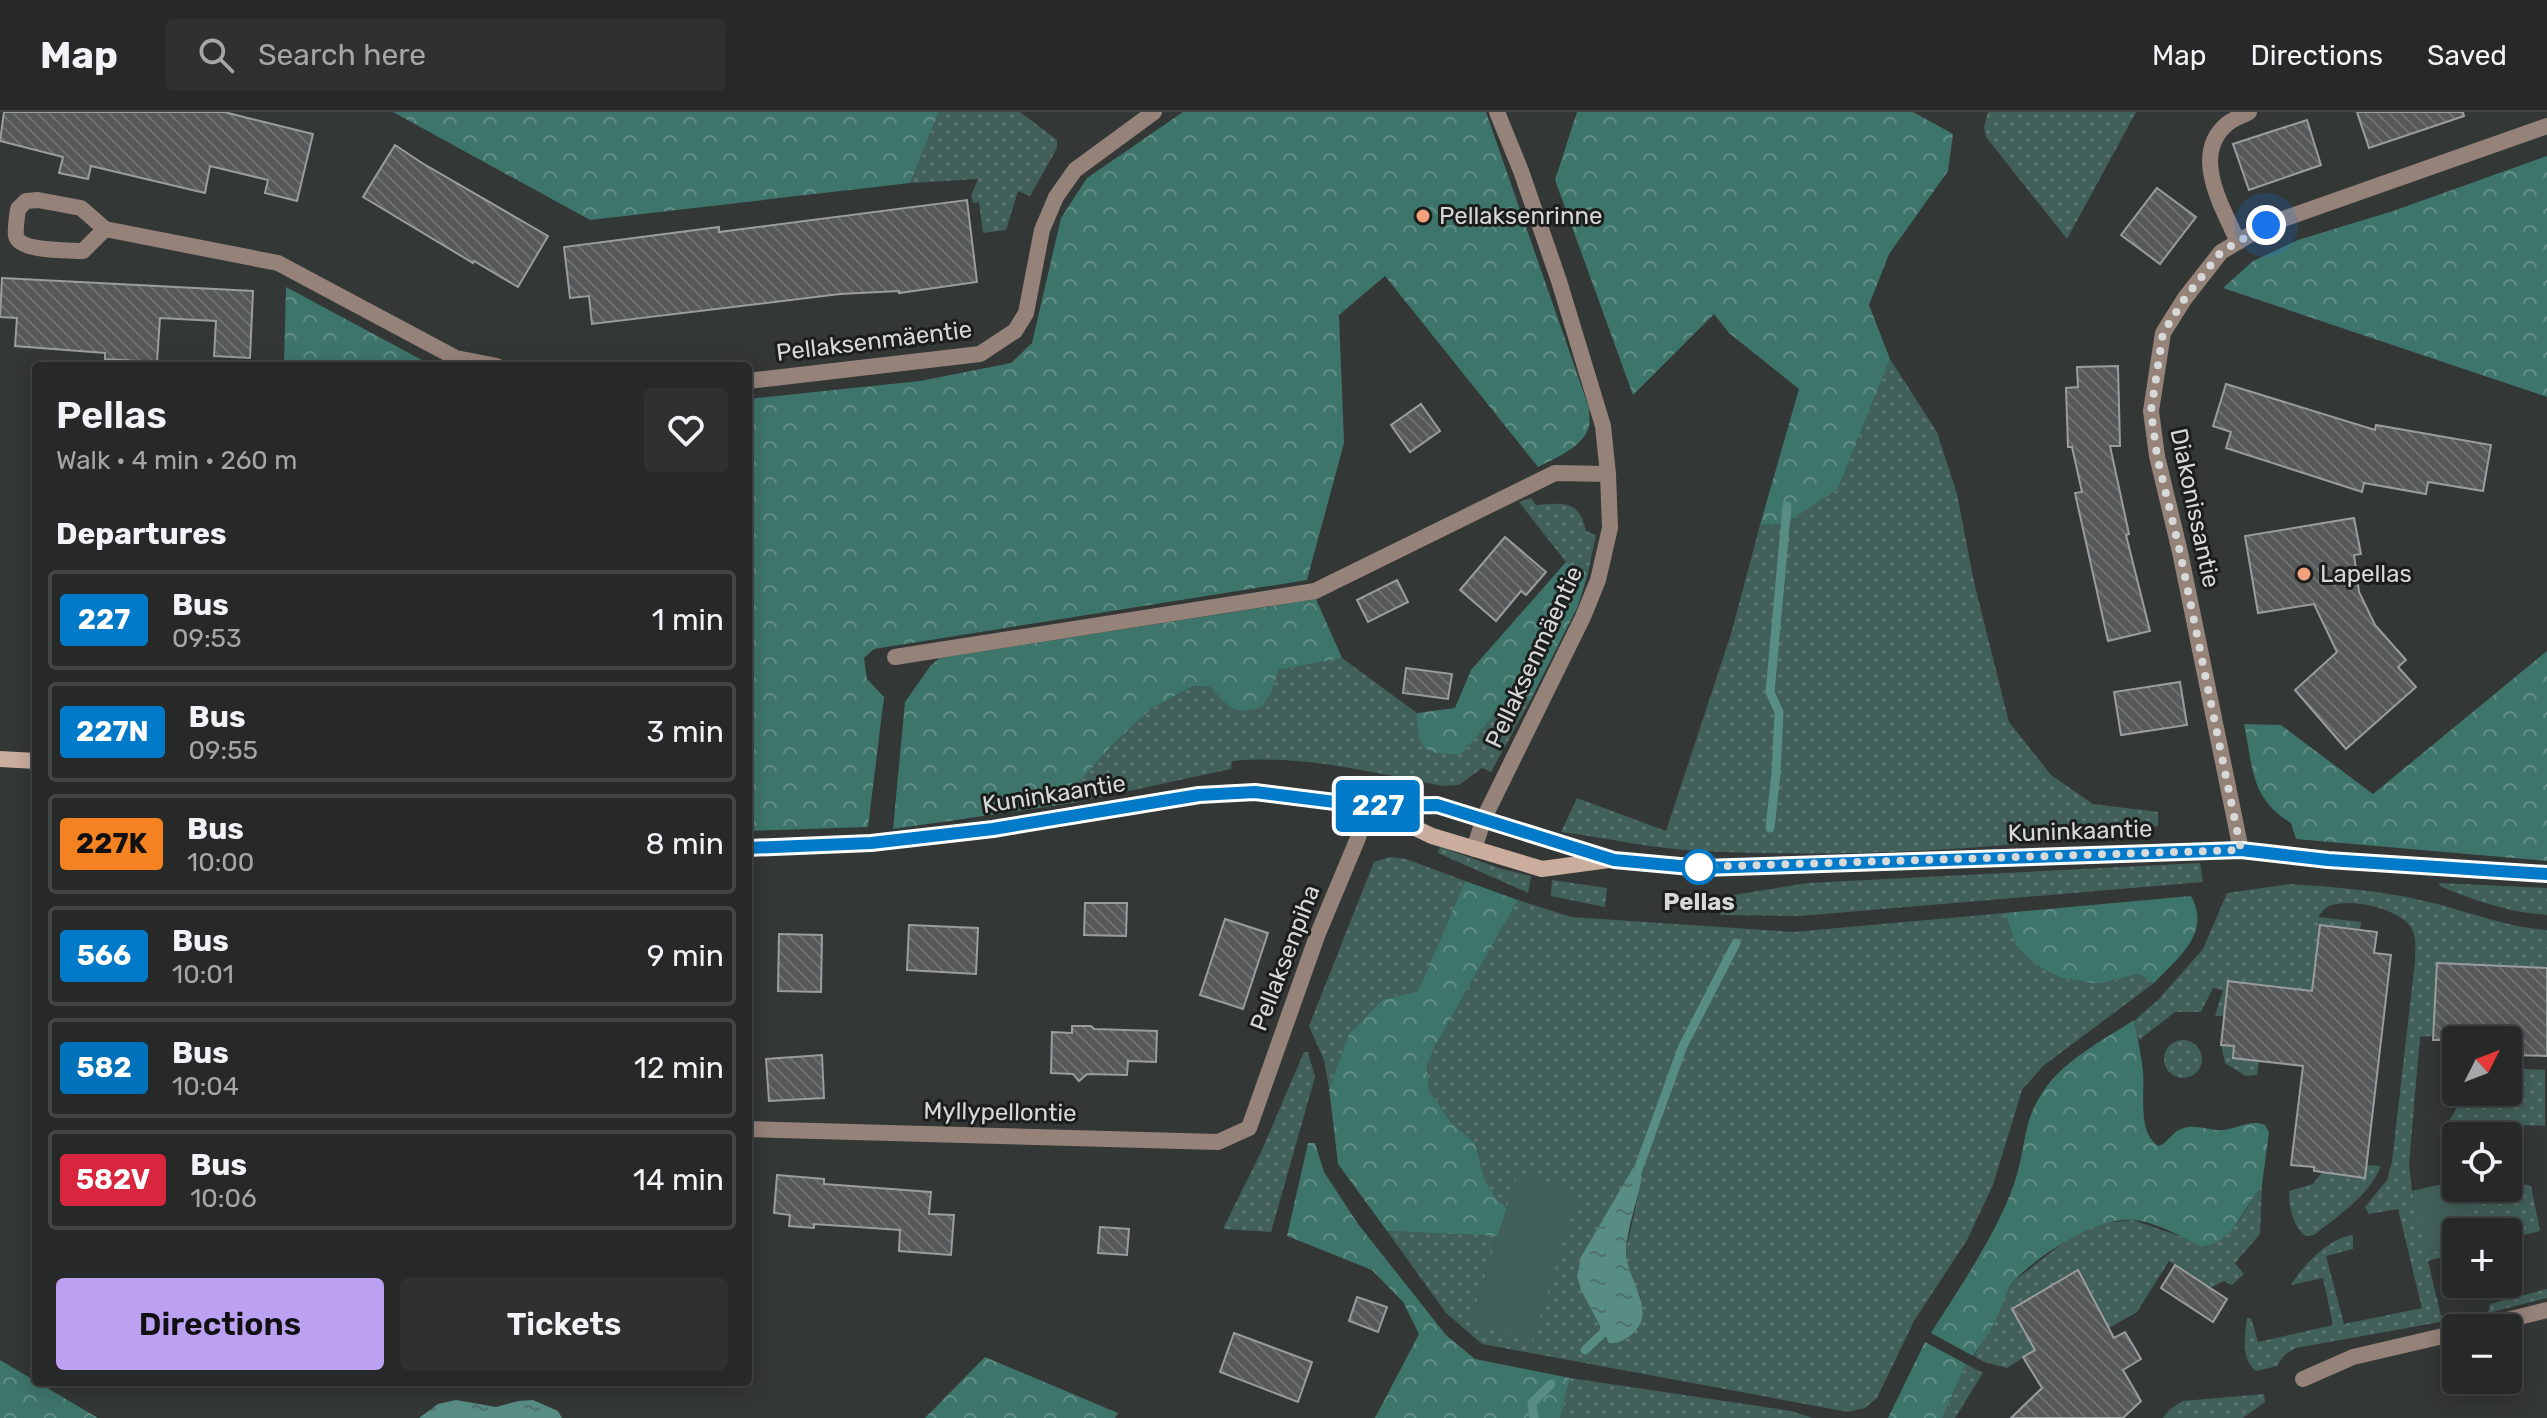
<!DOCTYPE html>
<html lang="en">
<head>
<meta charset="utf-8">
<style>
	:root { --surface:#262928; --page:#2e3130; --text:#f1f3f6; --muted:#a4a6a8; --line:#424545; --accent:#bca0f2 }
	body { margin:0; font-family:Rubik,sans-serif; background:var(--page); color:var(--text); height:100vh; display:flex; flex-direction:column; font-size:30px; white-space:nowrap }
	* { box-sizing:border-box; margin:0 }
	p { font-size:26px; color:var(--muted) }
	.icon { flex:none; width:44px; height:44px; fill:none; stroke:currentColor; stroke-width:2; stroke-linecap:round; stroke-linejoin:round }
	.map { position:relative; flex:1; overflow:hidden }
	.sheet { position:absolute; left:32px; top:250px; width:720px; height:1024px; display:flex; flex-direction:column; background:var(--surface); border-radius:8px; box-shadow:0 4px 20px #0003,0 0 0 2px var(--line) }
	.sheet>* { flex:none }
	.badge { padding:0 16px; border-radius:6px; font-size:28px; line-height:52px }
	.needle { width:52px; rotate:48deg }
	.controls { position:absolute; left:2442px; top:914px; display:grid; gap:16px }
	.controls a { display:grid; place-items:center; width:80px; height:80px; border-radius:8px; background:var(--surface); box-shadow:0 4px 20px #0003,0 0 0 2px var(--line); font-size:40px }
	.you { position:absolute; width:40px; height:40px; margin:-20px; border:6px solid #fff; border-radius:50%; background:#1a73e8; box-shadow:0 0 0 12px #1a73e833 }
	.map>.badge { position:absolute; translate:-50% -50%; box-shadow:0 0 0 4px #fff }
	h2 { padding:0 24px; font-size:30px; line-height:72px }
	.round { display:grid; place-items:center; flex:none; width:84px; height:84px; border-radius:8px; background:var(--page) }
	.headline { display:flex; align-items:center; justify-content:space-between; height:136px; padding:0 24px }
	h1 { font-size:38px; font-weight:600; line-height:60px }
	.primary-button { display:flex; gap:16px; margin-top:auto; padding:16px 24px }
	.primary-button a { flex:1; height:92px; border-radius:8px; background:var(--accent); color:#111; font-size:32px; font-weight:600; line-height:92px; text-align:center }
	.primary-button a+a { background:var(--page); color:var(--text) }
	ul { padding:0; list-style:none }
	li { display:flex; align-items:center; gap:24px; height:100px; margin:0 16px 12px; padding:0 8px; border:4px solid var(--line); border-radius:8px }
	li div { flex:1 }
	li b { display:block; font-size:30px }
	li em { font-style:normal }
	li .badge { min-width:88px; font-weight:700; text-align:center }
	header { display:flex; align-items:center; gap:48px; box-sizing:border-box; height:112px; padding:0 40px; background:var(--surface); border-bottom:2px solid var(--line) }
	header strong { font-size:38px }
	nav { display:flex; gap:44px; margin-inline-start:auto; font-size:28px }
	.search { width:560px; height:72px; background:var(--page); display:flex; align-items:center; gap:20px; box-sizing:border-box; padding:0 28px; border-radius:8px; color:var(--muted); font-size:30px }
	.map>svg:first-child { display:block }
	.grass { fill:url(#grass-dots); fill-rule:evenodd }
	.forest { fill:url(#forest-crowns) }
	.garden { fill:#42605a }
	.water { fill:url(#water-ripples) }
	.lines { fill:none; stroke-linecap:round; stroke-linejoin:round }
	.stream { stroke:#578d83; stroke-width:9 }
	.building { fill:url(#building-back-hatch); stroke:#999d9d; stroke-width:2 }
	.lane { stroke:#958279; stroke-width:16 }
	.street { stroke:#958279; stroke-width:16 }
	.secondary { stroke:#cbad9e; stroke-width:16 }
	.line-casing { stroke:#fff; stroke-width:18 }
	.line { stroke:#007ac9; stroke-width:12 }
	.walk { stroke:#d7d9d9; stroke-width:8; stroke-dasharray:0 14.4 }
	.poi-dot { fill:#f1a17b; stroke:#1c1e1d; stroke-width:3 }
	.stop-dot { fill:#fff; stroke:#007ac9; stroke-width:4 }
	.labels { text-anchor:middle; stroke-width:6; stroke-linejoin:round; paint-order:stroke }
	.poi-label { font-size:24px; fill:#d7d9d9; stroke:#1c1e1d; text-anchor:start }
	.street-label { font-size:24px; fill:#d7d9d9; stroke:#1c1e1d }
	.stop-label { font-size:24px; font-weight:bold; fill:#d7d9d9; stroke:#1c1e1d }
</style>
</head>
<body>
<header>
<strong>Map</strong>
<div class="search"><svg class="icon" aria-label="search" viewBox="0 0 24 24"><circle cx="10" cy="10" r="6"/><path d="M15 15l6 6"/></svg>Search here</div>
<nav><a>Map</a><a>Directions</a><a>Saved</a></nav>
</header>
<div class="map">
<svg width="2547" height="1306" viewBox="0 0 2547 1306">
	<defs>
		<pattern id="grass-dots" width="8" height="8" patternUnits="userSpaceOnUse" patternTransform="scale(2)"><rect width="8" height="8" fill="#42605a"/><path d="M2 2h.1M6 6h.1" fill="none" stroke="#5d7671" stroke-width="1.8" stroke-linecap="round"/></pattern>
		<pattern id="forest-crowns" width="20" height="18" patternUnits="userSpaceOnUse" patternTransform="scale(2)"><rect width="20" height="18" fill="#3e756b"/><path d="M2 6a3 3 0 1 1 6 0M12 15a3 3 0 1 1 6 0" fill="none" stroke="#628e86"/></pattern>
		<pattern id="water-ripples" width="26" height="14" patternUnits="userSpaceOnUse" patternTransform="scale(2)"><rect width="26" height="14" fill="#578d83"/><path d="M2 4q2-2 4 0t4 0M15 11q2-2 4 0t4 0" fill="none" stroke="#4f726c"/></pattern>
		<pattern id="building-back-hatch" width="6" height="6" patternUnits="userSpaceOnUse" patternTransform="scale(2)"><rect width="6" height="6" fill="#565959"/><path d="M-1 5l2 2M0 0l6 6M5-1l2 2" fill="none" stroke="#6e7070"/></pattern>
	</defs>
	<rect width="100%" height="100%" fill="#333736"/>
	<!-- grass -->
	<g class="grass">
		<polygon points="939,0 1020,0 1057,28 1057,36 1030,84 1018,79 1006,118 983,121 979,90 973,91 971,84 978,67 910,71"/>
		<polygon points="1988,0 2136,0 2067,127 1986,25 1984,15"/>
		<path d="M1890 247 1937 320 1957 382 1974 470 2009 610 2051 663 2093 692 2158 700V714C2009 738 1851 746 1700 739 1654 737 1607 726 1561 720L1577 686 1666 719 1731 522 1760 413 1785 412 1838 377Z"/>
		<path d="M1531 386 1536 393C1563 391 1579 387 1586 419L1596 423 1588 461 1566 450 1519 390Z"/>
		<path d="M1342 546 1417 601C1417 639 1424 642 1460 643 1485 619 1489 600 1522 584L1530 589 1491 660 1482 656 1459 673 1443 674C1374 661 1302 642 1232 649L1231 657 1073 691 1080 669 1113 632 1151 597 1193 574 1210 575 1227 593 1271 581 1279 558Z"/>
		<polygon points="1440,735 1502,757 1531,764 1528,781 1438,741"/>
		<polygon points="1390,745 1406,747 1465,769 1418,879 1382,888 1349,922 1329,976 1324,948 1309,914 1374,750"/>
		<polygon points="2200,751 2203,770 1800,804 1720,803 1721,785 1807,771"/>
		<polygon points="1552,768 1607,776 1605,795 1551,784"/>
		<path d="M2439 771 2547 776V803C2508 800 2475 789 2440 774Z"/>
		<path d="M2290 772C2333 775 2377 778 2420 788 2463 797 2503 815 2547 818V856L2437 851 2433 924 2420 925 2409 1052 2412 1079 2428 1141 2456 1134V1141L2428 1149 2441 1204 2453 1201 2457 1207 2296 1236 2284 1243 2277 1254 2256 1259C2240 1246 2245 1223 2247 1206H2251L2258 1230 2333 1213 2323 1166 2291 1173C2304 1152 2329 1126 2353 1123V1137L2326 1144 2344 1212 2422 1196 2398 1097 2369 1102 2365 1095 2387 1068 2392 1050 2415 849C2415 838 2417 827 2412 817 2402 797 2352 786 2332 793 2325 795 2322 800 2318 805L2361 810 2360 818 2312 879 2229 869 2224 904H2215L2223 878 2213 876 2201 900H2175L2139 928 2134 909 2158 888 2203 837 2227 781Z"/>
		<path d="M1518 788 1571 805 1793 820 2005 801 2016 833 2034 852 2061 866 2099 872 2138 862 2154 871 2043 954 2022 978 1993 1073 1967 1128 1914 1209 1877 1286 1865 1296 1848 1300 1482 1232 1446 1201 1387 1119 1498 1124 1471 1209 1532 1228 1518 1062 1507 1096 1497 1087 1485 1069 1475 1031 1451 1010 1429 979 1427 953 1435 934ZM1642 1066 1626 1138 1627 1155 1641 1186 1606 1227C1598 1205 1583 1187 1577 1164Z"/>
		<circle cx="2183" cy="947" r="19"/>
		<polygon points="2221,933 2234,934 2233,946 2259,949 2257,963 2246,964 2225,951"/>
		<polygon points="1304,940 1308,940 1315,965 1271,1120 1223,1117 1262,1038"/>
		<path d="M2508 956 2545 958V1014L2524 1013 2522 1051 2508 1061V1024H2456V1066C2424 1049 2452 999 2468 980H2508Z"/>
		<path d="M2366 1053 2381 1054C2369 1084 2339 1103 2314 1123L2305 1124C2293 1113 2289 1096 2289 1079L2313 1072 2322 1060 2365 1066Z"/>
		<polygon points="2523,1072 2531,1074 2540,1119 2508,1127 2508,1120 2478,1120 2468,1086"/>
		<path d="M2262 1073 2260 1122 2235 1151 2244 1162 2232 1173 2224 1169 2210 1176 2169 1149 2137 1200 2109 1216 2035 1238 2007 1256 1984 1250 1974 1244 2001 1197 2006 1181 2014 1169 2072 1124 2105 1111 2133 1108 2185 1126 2203 1135C2233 1126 2245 1098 2262 1073Z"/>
		<polygon points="2547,1177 2547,1186 2488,1201 2490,1192"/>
		<polygon points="1966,1252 1983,1261 1955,1306 1942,1306"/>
		<polygon points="1570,1266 1791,1299 1813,1306 1560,1306"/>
		<polygon points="2264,1282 2265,1290 2243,1306 2163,1306 2170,1297 2183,1289"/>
	</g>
	<!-- forest -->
	<g class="forest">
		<polygon points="393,0 939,0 910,71 590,108"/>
		<path d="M1183 0H1486L1589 296C1589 301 1590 310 1589 315 1582 336 1555 346 1538 355L1385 164 1339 203 1344 331 1307 468 874 537 864 546 867 567 884 585 868 715 748 719V287L920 269 1011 251 1032 231 1061 106 1087 66Z"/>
		<polygon points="1577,0 1913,0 1953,22 1948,59 1889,142 1869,193 1890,247 1838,377 1785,412 1760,413 1799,277 1729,221 1714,202 1633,283 1555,68"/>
		<polygon points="2547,44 2547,285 2223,176 2253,149 2298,128 2393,99"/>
		<polygon points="286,175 433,254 284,254"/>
		<path d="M1566 450 1588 461 1578 494 1530 589 1522 584C1489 600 1485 619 1460 643 1424 642 1417 639 1417 601L1455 596 1471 558Z"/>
		<path d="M1316 487 1342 546 1279 558 1271 581 1262 595C1233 603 1230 597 1210 575L1193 574 1151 597 1113 632 1080 669 1073 691 893 717 905 590 931 553 940 546Z"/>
		<path d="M2547 539V749L2296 727 2291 711C2250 686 2253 655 2244 612L2281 613 2373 682Z"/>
		<polygon points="1465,769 1518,788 1435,934 1427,953 1429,979 1451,1010 1475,1031 1485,1069 1497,1087 1507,1096 1498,1124 1387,1119 1338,1052 1329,976 1349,922 1382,888 1418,879"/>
		<path d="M2191 784C2212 821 2177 847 2154 871L2138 862 2099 872 2061 866 2034 852 2016 833 2005 801Z"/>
		<path d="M2134 908C2138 926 2141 943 2143 960 2145 982 2137 1022 2159 1034 2169 1030 2172 1019 2184 1016 2196 1012 2210 1019 2222 1018 2238 1017 2250 1007 2265 1013L2269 1020 2262 1073 2231 1119 2216 1131 2202 1135C2182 1125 2156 1110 2134 1108 2097 1104 2039 1143 2015 1168 2007 1176 2005 1186 2001 1196 1995 1212 1983 1229 1973 1244L1931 1221C1961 1173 1995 1125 2014 1072 2027 1036 2021 1008 2047 974 2068 946 2105 927 2134 908Z"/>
		<polygon points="1308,1031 1315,1031 1324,1060 1358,1112 1446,1223 1475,1247 1570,1266 1560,1306 1375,1306 1419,1222 1403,1190 1372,1158 1287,1124"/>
		<polygon points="1925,1230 1966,1252 1942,1306 1888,1306"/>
		<polygon points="985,1245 1118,1301 1115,1306 925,1306"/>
		<polygon points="0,1248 98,1306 0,1306"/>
	</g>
	<!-- garden -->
	<g class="garden">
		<polygon points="1518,1061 1579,1081 1532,1229 1471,1209"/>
		<polygon points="2447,1071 2468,1086 2478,1120 2456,1120 2456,1134 2427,1141 2412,1079"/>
	</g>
	<!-- water -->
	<g class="water">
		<path d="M1633 1056 1639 1057 1642 1066C1637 1090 1627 1116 1626 1140 1626 1167 1659 1200 1632 1222 1625 1228 1618 1232 1609 1231L1581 1178 1577 1164 1581 1145Z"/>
		<polygon points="456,1288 496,1295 518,1289 533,1288 558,1299 562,1306 419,1306 438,1292"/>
	</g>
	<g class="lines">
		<!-- stream -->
		<g class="stream">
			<polyline points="1770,716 1776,662 1779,600 1770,580 1787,394"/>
			<polyline points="1635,1066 1683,934 1736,831"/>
			<polyline points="1585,1238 1603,1221 1607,1210"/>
			<polyline points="1534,1306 1532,1291 1551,1272"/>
		</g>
	</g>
	<!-- building -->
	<g class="building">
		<polygon points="4,0 224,0 313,22 297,89 265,81 268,68 210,54 205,81 91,54 88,67 59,61 63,45 0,29"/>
		<polygon points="2357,0 2463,0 2464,4 2369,36"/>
		<polygon points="2307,8 2321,53 2249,78 2233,32"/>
		<polygon points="395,33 422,51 548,124 518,175 474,149 473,151 363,85"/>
		<polygon points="2157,76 2196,105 2160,152 2121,123"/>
		<polygon points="967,88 977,170 899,181 899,179 840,182 592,212 589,184 570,186 564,135 719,115 719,120"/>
		<polygon points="2,166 253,179 250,246 214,244 216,209 160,206 157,250 105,247 105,241 15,234 17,206 0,205"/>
		<polygon points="2118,254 2120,334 2110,334 2129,422 2126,423 2150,519 2108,529 2075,381 2082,380 2072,335 2068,335 2066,276 2078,275 2077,255"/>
		<polygon points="2226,272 2375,318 2376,313 2491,333 2483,379 2428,370 2426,382 2364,371 2362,380 2226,336 2231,320 2213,314"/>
		<polygon points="1421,292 1440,319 1410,340 1391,313"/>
		<polygon points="2354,406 2361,442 2354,443 2359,480 2375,513 2406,548 2398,555 2416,575 2346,637 2295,578 2337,540 2314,492 2258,501 2245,424"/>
		<polygon points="1505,425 1546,460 1526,483 1521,479 1496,509 1460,478"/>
		<polygon points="1397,468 1408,490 1368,510 1357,488"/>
		<polygon points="1406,556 1452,562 1448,587 1403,581"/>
		<polygon points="2180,570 2187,613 2121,623 2114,580"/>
		<polygon points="1085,791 1127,791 1126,824 1084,823"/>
		<polygon points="1225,807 1268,821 1243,897 1200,883"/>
		<polygon points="909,813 978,816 976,862 907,858"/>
		<polygon points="2320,813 2377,820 2374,841 2391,843 2365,1066 2314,1059 2314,1055 2291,1053 2303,954 2233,946 2234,934 2221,933 2228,869 2312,879"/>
		<polygon points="779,822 822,823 821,880 778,879"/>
		<polygon points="2437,851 2547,856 2547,944 2508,943 2508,928 2433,928"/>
		<polygon points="1072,914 1091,914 1094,917 1157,919 1156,950 1128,949 1127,963 1087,962 1079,969 1073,962 1051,961 1052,920 1072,921"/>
		<polygon points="822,943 824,986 769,989 766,947"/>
		<polygon points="777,1063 824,1067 824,1072 931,1080 929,1102 954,1103 951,1143 899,1139 900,1118 814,1112 814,1116 789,1114 790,1103 774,1101"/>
		<polygon points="1100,1115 1129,1117 1127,1143 1098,1141"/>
		<polygon points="2175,1153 2227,1187 2213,1210 2161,1176"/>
		<polygon points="2078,1158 2114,1226 2125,1220 2141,1247 2123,1258 2141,1289 2123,1306 2011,1306 2042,1276 2023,1245 2035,1238 2012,1197"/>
		<polygon points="1357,1185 1387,1195 1378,1220 1349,1209"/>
		<polygon points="1234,1221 1312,1250 1298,1290 1220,1260"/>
	</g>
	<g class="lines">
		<!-- lane -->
		<path class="lane" d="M2238 130C2223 96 2190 43 2227 12 2233 7 2242 4 2249 0"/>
		<!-- street -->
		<g class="street">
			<path d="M105 117 83 139C69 138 20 140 16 124 15 116 17 105 18 97L26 89 38 88 81 96 105 117 278 151 456 246 497 254"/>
			<polyline points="748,269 980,242 1015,219 1026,201 1042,118 1056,85 1075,58 1154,0"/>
			<polyline points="895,545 1315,479 1555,361 1608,362"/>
			<polyline points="1474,737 1484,706 1583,505 1598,468 1610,416 1608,362 1603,314 1559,169 1521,59 1497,0"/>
			<polyline points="2241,738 2180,440 2157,344 2151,299 2163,221 2185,186 2221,140 2266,113 2547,14"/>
			<polyline points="748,1017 1218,1030 1249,1016 1317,824 1358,726 1367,694"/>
			<polyline points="2475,1216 2547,1198"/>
			<polyline points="2303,1267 2353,1245 2456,1221"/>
		</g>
		<!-- secondary -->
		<g class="secondary">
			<polyline points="0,647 36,649"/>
			<polyline points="1373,696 1432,724 1542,757 1609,748"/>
			<polyline points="748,736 871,731 993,717 1199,683 1255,680 1367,694 1437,693 1614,748 1702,756 2241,738 2328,748 2547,762"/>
		</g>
	</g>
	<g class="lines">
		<defs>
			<polyline id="line" points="748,736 871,731 993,717 1199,683 1255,680 1367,694 1437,693 1614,748 1702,756 2241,738 2328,748 2547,762"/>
		</defs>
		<!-- line casing -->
		<use href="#line" class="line-casing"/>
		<!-- line -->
		<use href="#line" class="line"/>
		<!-- walk -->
		<polyline class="walk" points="1699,755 2241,738 2180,440 2157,344 2151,299 2163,221 2185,186 2221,140 2266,113"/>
	</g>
	<!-- markers -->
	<g class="poi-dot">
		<circle cx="1423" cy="104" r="8"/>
		<circle cx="2304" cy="462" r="8"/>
	</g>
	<circle class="stop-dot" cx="1699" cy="755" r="16"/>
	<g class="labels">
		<!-- poi labels -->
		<g class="poi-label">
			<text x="1439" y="112">Pellaksenrinne</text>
			<text x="2320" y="470">Lapellas</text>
		</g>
		<!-- street labels -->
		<g class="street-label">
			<text transform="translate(874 229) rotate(-7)" y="8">Pellaksenmäentie</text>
			<text transform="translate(2195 396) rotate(78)" y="8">Diakonissantie</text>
			<text transform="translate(1534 545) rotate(-65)" y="8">Pellaksenmäentie</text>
			<text transform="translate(1054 682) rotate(-9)" y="8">Kuninkaantie</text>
			<text transform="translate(2080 719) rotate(-2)" y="8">Kuninkaantie</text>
			<text transform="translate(1285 846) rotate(-69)" y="8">Pellaksenpiha</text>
			<text transform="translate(1000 1000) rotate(1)" y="8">Myllypellontie</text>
		</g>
		<!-- stop labels -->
		<g class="stop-label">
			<text x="1699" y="798">Pellas</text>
		</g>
	</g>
</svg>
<div class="controls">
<a><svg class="needle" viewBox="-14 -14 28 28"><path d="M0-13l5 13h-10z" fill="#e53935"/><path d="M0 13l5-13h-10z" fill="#a4a6a8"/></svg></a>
<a><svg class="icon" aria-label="locate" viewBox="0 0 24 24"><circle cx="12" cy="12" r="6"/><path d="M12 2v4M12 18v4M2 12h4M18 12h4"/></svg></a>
<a>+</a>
<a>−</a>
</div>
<div class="you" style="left:2266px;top:113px"></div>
<b class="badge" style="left:1378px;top:694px;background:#007ac9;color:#fff">227</b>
<section class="sheet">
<div class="headline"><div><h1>Pellas</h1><p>Walk · 4 min · 260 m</p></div><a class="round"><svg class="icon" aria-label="heart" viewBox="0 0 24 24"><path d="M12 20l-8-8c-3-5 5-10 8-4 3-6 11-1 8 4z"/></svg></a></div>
<h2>Departures</h2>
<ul>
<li><span class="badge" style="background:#007ac9;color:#fff">227</span><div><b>Bus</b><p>09:53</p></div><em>1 min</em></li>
<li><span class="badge" style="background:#007ac9;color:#fff">227N</span><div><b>Bus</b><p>09:55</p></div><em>3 min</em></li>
<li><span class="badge" style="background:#f58220;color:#111">227K</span><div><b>Bus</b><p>10:00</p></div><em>8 min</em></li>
<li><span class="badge" style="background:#007ac9;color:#fff">566</span><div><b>Bus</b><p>10:01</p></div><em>9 min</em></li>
<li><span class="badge" style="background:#0072bc;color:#fff">582</span><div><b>Bus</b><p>10:04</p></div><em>12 min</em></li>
<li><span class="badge" style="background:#d7263d;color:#fff">582V</span><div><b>Bus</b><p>10:06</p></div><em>14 min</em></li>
</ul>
<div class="primary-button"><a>Directions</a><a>Tickets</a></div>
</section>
</div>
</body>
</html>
